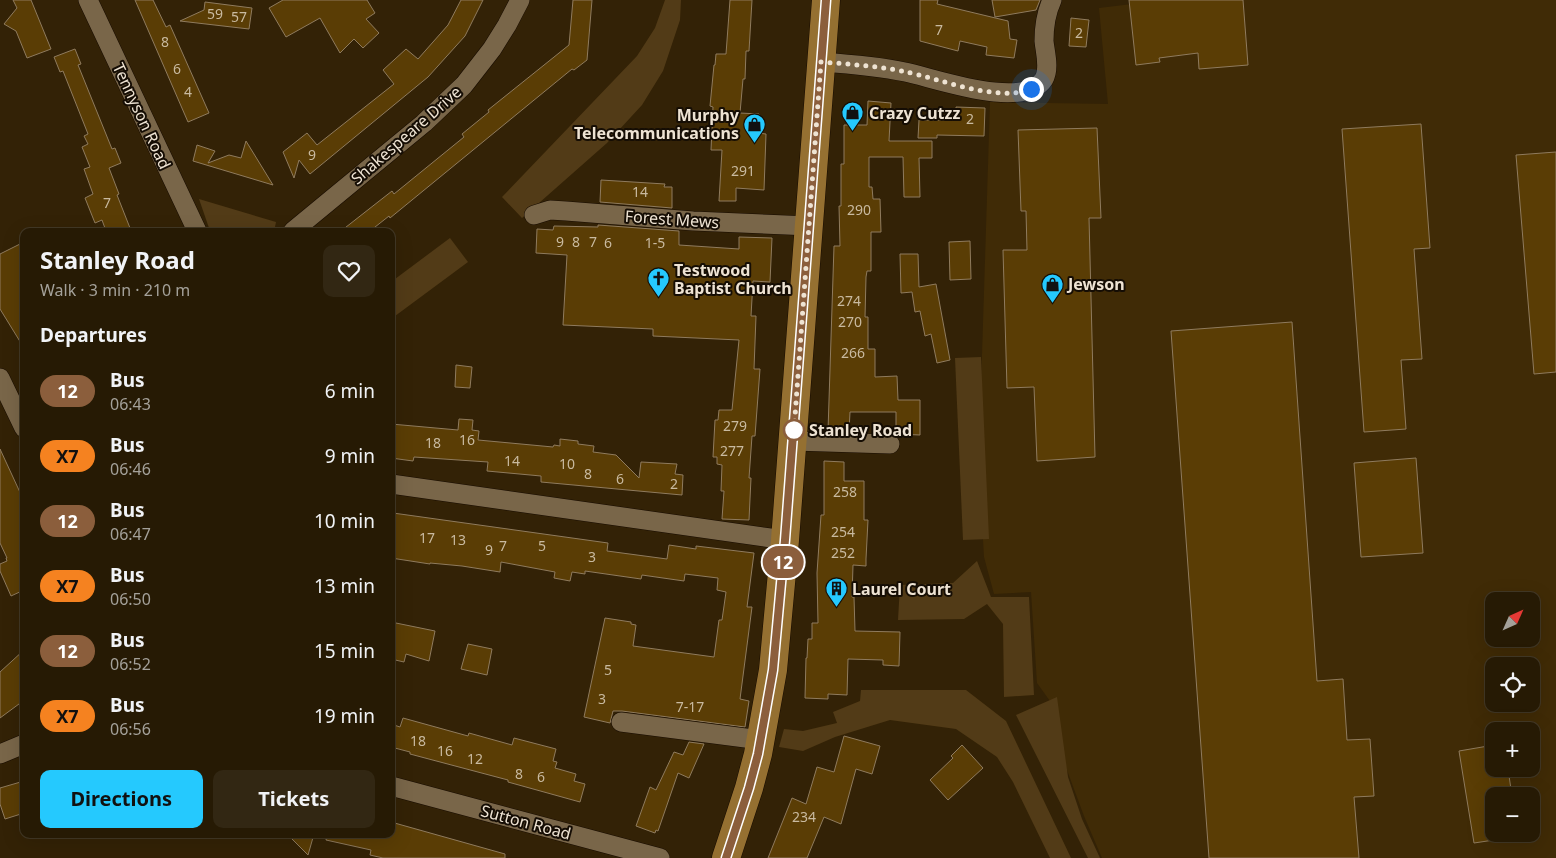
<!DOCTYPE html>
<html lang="en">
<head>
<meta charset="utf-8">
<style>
	:root { --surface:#261a04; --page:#322713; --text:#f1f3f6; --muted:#a4a19a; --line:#423826; --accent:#25c9fe }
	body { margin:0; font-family:"Noto Sans",sans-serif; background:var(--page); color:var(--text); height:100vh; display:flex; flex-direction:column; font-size:19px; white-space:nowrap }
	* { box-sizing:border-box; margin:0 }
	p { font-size:16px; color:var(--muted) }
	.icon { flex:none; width:28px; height:28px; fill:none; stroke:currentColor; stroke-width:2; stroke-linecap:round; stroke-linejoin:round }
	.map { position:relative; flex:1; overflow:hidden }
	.side { position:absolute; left:20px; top:228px; width:375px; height:610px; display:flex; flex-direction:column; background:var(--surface); border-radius:10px; box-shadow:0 5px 20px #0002,0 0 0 1px var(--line) }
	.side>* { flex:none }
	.badge { padding:0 10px; border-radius:16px; font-size:18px; line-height:32px }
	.needle { width:32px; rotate:45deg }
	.tools { position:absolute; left:1485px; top:592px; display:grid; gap:10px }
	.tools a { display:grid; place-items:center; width:55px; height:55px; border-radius:10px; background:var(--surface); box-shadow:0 5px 20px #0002,0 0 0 1px var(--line); font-size:25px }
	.you { position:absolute; width:25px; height:25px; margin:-12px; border:4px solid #fff; border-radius:50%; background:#1a73e8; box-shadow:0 0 0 8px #1a73e833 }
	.map>.badge { position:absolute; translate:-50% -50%; box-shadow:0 0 0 2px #fff }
	h2 { padding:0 20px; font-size:19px; line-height:45px }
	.round { display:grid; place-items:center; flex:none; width:52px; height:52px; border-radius:10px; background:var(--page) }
	.overview { display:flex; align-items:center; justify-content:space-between; height:85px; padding:0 20px }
	h1 { font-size:24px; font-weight:700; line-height:38px }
	.action { display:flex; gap:10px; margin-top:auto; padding:10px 20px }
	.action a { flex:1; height:58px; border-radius:10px; background:var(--accent); color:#111; font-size:20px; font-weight:700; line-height:58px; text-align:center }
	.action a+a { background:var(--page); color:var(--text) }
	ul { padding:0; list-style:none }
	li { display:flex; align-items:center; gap:15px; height:65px; padding:0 20px }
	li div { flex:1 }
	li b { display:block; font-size:19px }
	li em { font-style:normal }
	li .badge { min-width:55px; font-weight:700; text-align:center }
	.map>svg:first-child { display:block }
	.built { fill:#402b06; fill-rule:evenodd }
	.green { fill:#523b17 }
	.building { fill:#5a3d05; stroke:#8f7b5e }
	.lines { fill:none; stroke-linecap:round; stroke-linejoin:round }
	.minor-casing { stroke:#180c00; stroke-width:20 }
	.primary-casing { stroke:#180c00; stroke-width:29 }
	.minor { stroke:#796649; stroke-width:19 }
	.primary { stroke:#957031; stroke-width:28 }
	.line-casing { stroke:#fff; stroke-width:11 }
	.line { stroke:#8b5e3c; stroke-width:8 }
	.walk { stroke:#eee3d3; stroke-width:5; stroke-dasharray:0 9 }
	.stop-dot { fill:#fff; stroke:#8b5e3c; stroke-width:2.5 }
	.labels { text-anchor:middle; stroke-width:4; stroke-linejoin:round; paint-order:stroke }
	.number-label { font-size:14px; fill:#c9baa0 }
	.poi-label { font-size:16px; font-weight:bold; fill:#eee3d3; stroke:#150d04; text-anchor:start }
	.street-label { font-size:16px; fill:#eee3d3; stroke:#150d04 }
	.stop-label { font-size:16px; font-weight:bold; fill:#eee3d3; stroke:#150d04; text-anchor:start }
</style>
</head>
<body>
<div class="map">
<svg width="1556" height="858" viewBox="0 0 1556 858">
	<rect width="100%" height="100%" fill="#332206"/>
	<!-- built -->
	<path class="built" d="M1165 0H1556V858H1102L1084 816 1064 762 1055 708 1037 683 1031 592 994 594 984 557 980 489 979 450 990 102 1108 104 1099 8ZM1494 601H1531V639H1494ZM1494 666H1531V704H1494ZM1494 731H1531V769H1494ZM1494 796H1531V834H1494Z"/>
	<!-- green -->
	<g class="green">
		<polygon points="665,0 681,0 680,20 663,71 642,105 607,143 522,218 502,197 637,56 655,28"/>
		<polygon points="199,199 276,222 275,227 271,231 210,231"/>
		<polygon points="450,238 468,262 391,319 391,282"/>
		<polygon points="981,357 989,539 963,540 955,358"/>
		<polygon points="977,561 991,597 1029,597 1034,695 1004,697 1003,624 987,604 964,619 898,620 900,585 953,583"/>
		<polygon points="861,690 966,690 1006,721 1071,858 1050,858 1013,782 997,757 956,729 890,720 835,737 803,751 779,747 784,729 803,731 837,723 833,712 860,701"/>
		<polygon points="1057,697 1068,777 1082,819 1100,858 1088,858 1016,715"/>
	</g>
	<!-- building -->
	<g class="building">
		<polygon points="13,0 31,0 51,49 27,58 16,31 4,24 17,8"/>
		<polygon points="135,0 153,0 166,27 170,25 209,113 188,122"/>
		<polygon points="283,0 367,0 375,13 366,19 379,33 363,48 354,39 340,53 320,18 286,37 269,8"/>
		<polygon points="461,0 483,0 465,36 428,77 310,174 299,160 294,178 283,152 307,133 317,145 394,84 383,70 406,49 418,59 448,25"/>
		<polygon points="573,0 592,0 587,60 574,70 572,69 390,218 389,216 370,231 341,231 392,191 394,194 464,137 462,134 489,112 488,110 569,45"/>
		<polygon points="730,0 752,0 749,51 746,51 745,79 743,79 740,113 759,114 758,133 766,134 764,190 736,188 736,201 719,201 722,150 711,150 713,107 710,106 714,65 715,65 716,54 726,54"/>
		<polygon points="920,0 938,0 937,4 1008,21 1010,39 1017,40 1014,58 986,55 987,47 960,41 958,51 920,41"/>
		<polygon points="992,0 1040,0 1036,10 995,17"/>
		<polygon points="1129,0 1243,0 1248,65 1199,69 1198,53 1159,58 1160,62 1136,65"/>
		<polygon points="205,2 252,8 249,29 180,21 204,10"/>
		<polygon points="1071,18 1089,20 1086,47 1069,46"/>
		<polygon points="75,49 81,64 78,65 112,149 115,148 121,163 109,168 119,194 117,195 130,228 121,231 106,231 102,220 95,223 85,198 93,194 84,169 90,167 82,147 88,144 84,136 88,134 63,71 60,72 54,57"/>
		<polygon points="868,101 891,103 889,141 932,141 932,158 919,158 920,197 904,197 903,157 869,157 869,187 872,187 873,199 880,199 881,232 871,232 871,271 867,271 866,277 865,317 868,317 868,349 875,349 875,377 897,376 898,400 920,400 920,435 896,434 896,412 850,412 849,431 828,431 834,246 840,246 839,206 841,206 841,164 844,164 844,125 867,125"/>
		<polygon points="956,107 985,108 984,136 937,135 937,138 918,138 919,120 956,120"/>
		<polygon points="1421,124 1430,248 1414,249 1422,359 1401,360 1406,429 1364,432 1342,129"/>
		<polygon points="1097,128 1101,218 1089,218 1095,457 1037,461 1034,387 1007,388 1003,250 1027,250 1026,211 1021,211 1018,130"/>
		<polygon points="246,141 273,185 193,161 197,145 215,151 208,163 229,155 241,158"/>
		<polygon points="1556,152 1556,372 1534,374 1516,155"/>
		<polygon points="601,180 665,184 664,187 672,187 672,208 600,202"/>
		<polygon points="598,225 679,231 679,245 739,249 739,237 772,238 770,282 753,281 751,316 756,316 754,369 760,369 755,436 752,436 749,478 751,478 749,520 722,519 724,491 721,491 722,465 717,464 717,457 713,457 715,420 718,420 719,410 732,410 739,340 653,336 653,329 563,325 567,255 536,253 537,229 553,230 554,226 598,227"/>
		<polygon points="970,241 971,279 950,280 949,242"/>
		<polygon points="24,242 24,348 0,309 0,254"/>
		<polygon points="900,254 918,254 919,287 936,284 950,360 937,363 931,334 925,336 920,311 915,312 912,292 901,293"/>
		<polygon points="1292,322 1317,681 1343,679 1347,740 1370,739 1374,796 1354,797 1359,858 1209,858 1171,331"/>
		<polygon points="456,365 472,367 470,388 455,387"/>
		<polygon points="459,419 473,420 472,430 479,431 478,440 553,447 554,445 560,446 560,439 578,441 578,444 594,446 593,452 616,455 639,478 641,462 677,464 675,474 683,475 682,495 541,482 541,476 487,471 488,462 414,457 413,461 391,458 391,424 458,430"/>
		<polygon points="0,449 24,501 24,590 11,596 0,571 0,564 7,561 6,558 7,558 0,543"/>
		<polygon points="1416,458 1423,553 1361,557 1354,463"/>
		<polygon points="824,461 844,462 844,481 864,481 864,520 868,520 866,559 866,566 853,565 852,597 854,597 855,631 900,632 899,666 883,665 883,660 848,659 847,695 828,694 828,699 805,698 806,658 807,658 808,639 812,639 812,623 818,623 817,573 821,515 824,515"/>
		<polygon points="393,513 608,543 607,551 667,559 669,545 696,549 696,546 754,553 747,607 752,607 740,699 749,701 745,727 622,711 613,711 610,723 584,717 605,618 631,622 631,624 636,625 633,646 714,657 719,620 722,620 726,592 717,590 718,578 685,574 684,581 642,575 641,579 585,571 585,574 572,572 570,581 554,578 555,572 501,562 500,572 462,566 430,563 430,564 391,558 391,526"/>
		<polygon points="391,622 435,631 429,661 406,654 404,662 391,659"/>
		<polygon points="468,644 492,649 487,675 461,669"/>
		<polygon points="24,650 24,697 21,698 23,701 0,718 0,672"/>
		<polygon points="403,718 468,736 469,733 512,745 514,738 556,749 553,761 557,762 555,768 576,774 574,781 585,784 580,802 508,782 508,780 410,754 410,752 391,747 391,724 400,727"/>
		<polygon points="844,736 880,746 872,774 856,769 841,824 824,817 807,858 768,858 792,798 806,804 817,767 834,772"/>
		<polygon points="689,742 704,744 689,778 678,773 658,831 656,830 655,833 636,826 650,787 656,790 674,752 683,755"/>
		<polygon points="962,745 983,768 948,800 930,780 953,758 951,756"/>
		<polygon points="1494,745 1494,769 1508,769 1512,796 1494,796 1494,840 1474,843 1459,751"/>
		<polygon points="24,781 24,813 5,819 0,804 0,788"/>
		<polygon points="391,822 505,854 505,858 383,858 370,855 371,850 326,840 327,834 391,834"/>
		<polygon points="287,834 314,834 308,855"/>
	</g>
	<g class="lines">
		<defs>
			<g id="minor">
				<polyline points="88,0 197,231"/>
				<path d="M821 62C849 64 877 66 905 72 935 78 1024 111 1044 79 1050 68 1045 52 1044 41 1044 26 1046 13 1052 0"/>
				<polyline points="534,215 550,210 566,211 693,221 810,226"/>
				<polyline points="293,231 424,123 464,85 492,49 507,25 520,0"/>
				<polyline points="0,378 24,428"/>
				<polyline points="793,441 890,444"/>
				<polyline points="391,484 785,540"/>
				<polyline points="621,722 761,740"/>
				<polyline points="0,754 24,744"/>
				<polyline points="391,786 660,858"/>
			</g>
			<polyline id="primary" points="726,858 749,788 758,754 773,670 785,540 826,0"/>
		</defs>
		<!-- minor casing -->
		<use href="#minor" class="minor-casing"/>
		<!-- primary casing -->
		<use href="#primary" class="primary-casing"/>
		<!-- minor -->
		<use href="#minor" class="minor"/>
		<!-- primary -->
		<use href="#primary" class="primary"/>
	</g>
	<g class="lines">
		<defs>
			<polyline id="line" points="726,858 749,788 758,754 773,670 785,540 826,0"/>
		</defs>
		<!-- line casing -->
		<use href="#line" class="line-casing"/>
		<!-- line -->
		<use href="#line" class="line"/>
		<!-- walk -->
		<path class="walk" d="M794 430 821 62C848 64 875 66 902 71 938 78 998 103 1031 89"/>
	</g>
	<!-- icons -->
	<defs>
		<symbol id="shop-pin" viewBox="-11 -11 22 30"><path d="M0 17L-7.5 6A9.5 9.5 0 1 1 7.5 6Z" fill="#25c9fe" stroke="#150d04"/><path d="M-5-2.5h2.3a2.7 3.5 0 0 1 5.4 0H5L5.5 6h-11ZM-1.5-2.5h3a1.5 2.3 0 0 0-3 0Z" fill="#111"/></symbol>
		<symbol id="church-pin" viewBox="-11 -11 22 30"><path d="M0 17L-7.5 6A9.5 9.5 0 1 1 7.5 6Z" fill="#25c9fe" stroke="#150d04"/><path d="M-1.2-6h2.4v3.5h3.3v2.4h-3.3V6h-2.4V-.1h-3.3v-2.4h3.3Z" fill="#111"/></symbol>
		<symbol id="building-pin" viewBox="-11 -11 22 30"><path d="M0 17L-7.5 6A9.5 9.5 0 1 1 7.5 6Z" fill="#25c9fe" stroke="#150d04"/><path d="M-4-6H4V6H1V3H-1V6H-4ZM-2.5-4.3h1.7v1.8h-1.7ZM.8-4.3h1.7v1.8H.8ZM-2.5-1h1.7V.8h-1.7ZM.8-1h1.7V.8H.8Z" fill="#111"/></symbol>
	</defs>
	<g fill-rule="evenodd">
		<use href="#shop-pin" x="840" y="100" width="25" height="34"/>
		<use href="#shop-pin" x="742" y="112" width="25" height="34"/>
		<use href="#church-pin" x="646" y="266" width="25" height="34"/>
		<use href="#shop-pin" x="1040" y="272" width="25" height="34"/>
		<use href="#building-pin" x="824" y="576" width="25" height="34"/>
	</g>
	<!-- markers -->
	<circle class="stop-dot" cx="794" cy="430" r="10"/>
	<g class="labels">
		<!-- number labels -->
		<g class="number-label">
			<text x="215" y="19">59</text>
			<text x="239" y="22">57</text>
			<text x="939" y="35">7</text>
			<text x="1079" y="38">2</text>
			<text x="165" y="47">8</text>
			<text x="177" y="74">6</text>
			<text x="188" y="97">4</text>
			<text x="970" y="124">2</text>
			<text x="312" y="160">9</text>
			<text x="743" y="176">291</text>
			<text x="640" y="197">14</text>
			<text x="107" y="208">7</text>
			<text x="859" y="215">290</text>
			<text x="560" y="247">9</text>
			<text x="576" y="247">8</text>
			<text x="593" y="247">7</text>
			<text x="608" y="248">6</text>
			<text x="655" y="248">1-5</text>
			<text x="849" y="306">274</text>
			<text x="850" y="327">270</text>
			<text x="853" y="358">266</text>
			<text x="735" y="431">279</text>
			<text x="467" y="445">16</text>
			<text x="433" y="448">18</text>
			<text x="732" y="456">277</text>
			<text x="512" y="466">14</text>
			<text x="567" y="469">10</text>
			<text x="588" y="479">8</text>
			<text x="620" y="484">6</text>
			<text x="674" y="489">2</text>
			<text x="845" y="497">258</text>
			<text x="843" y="537">254</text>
			<text x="427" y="543">17</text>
			<text x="458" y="545">13</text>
			<text x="503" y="551">7</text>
			<text x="542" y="551">5</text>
			<text x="489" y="555">9</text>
			<text x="843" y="558">252</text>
			<text x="592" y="562">3</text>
			<text x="608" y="675">5</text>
			<text x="602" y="704">3</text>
			<text x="690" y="712">7-17</text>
			<text x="418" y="746">18</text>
			<text x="445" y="756">16</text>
			<text x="475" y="764">12</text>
			<text x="519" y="779">8</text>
			<text x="541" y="782">6</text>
			<text x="804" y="822">234</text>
		</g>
		<!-- poi labels -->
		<g class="poi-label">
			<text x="869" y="119">Crazy Cutzz</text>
			<text x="739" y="121" text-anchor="end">Murphy<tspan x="739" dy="18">Telecommunications</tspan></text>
			<text x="674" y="276">Testwood<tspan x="674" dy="18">Baptist Church</tspan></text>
			<text x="1068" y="290">Jewson</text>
			<text x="852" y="595">Laurel Court</text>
		</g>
		<!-- street labels -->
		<g class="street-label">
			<text transform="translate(142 116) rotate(65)" y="6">Tennyson Road</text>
			<text transform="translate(406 135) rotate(-41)" y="6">Shakespeare Drive</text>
			<text transform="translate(672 219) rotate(4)" y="6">Forest Mews</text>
			<text transform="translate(526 822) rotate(15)" y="6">Sutton Road</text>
		</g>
		<!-- stop labels -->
		<g class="stop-label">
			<text x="809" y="436">Stanley Road</text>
		</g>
	</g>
</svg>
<div class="tools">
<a><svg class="needle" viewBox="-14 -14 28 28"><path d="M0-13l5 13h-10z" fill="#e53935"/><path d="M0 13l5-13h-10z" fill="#a4a19a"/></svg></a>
<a><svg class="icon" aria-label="locate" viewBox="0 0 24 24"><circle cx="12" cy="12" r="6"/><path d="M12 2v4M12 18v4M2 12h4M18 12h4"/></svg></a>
<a>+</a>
<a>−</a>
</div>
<div class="you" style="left:1031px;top:89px"></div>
<b class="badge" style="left:783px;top:562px;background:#8b5e3c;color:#fff">12</b>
<section class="side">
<div class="overview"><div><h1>Stanley Road</h1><p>Walk · 3 min · 210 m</p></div><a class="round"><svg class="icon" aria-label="heart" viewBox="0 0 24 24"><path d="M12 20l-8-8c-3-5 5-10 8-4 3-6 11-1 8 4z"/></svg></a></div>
<h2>Departures</h2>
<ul>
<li><span class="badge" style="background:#8b5e3c;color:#fff">12</span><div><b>Bus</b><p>06:43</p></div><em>6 min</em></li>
<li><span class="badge" style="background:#f58220;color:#111">X7</span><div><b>Bus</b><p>06:46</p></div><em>9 min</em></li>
<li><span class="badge" style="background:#8b5e3c;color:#fff">12</span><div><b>Bus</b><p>06:47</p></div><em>10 min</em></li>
<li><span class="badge" style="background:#f58220;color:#111">X7</span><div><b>Bus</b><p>06:50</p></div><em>13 min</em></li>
<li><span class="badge" style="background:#8b5e3c;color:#fff">12</span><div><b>Bus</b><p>06:52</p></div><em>15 min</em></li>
<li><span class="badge" style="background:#f58220;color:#111">X7</span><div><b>Bus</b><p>06:56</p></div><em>19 min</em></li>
</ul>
<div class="action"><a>Directions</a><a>Tickets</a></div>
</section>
</div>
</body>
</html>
